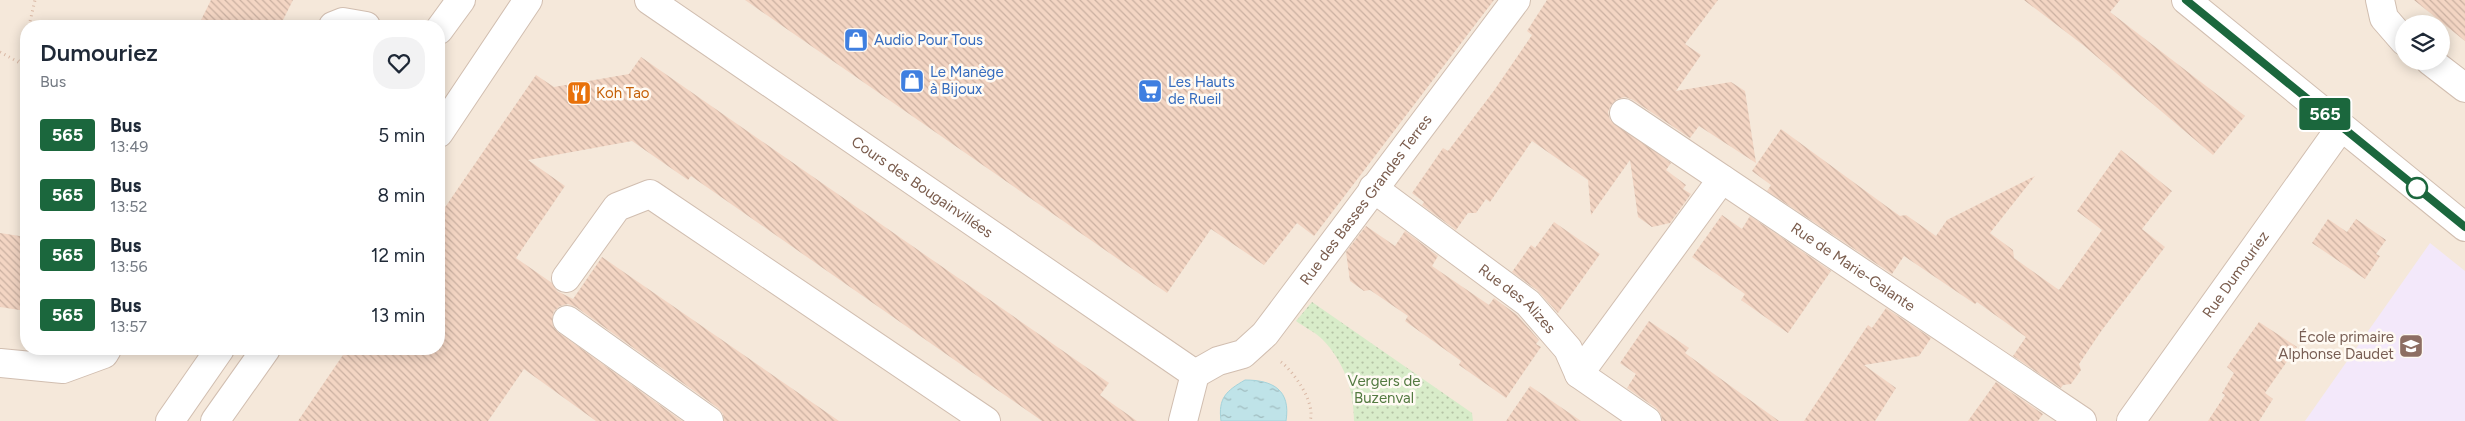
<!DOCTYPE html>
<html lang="fr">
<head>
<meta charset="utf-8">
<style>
	:root { --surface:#fff; --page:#f2f2f3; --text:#1f2937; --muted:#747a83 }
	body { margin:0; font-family:Figtree,sans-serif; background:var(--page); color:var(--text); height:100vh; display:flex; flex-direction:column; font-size:19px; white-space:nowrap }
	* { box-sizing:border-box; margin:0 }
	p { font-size:16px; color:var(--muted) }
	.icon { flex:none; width:28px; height:28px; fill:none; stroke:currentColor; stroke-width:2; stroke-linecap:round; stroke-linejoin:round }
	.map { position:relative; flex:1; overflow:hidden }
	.details { position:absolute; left:20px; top:20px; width:425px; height:335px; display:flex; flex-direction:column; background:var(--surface); border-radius:20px; box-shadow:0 2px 12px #0003 }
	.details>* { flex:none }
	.badge { padding:0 10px; border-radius:4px; font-size:18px; line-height:32px }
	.buttons { position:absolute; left:2395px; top:15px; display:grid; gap:10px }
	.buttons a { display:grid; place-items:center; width:55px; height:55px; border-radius:50%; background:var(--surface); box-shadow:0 2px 12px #0003; font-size:25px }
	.map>.badge { position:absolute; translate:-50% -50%; box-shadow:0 0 0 2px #fff }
	.round { display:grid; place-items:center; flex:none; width:52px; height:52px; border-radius:20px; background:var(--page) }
	.headline { display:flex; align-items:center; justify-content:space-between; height:85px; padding:0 20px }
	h1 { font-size:24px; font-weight:600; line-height:38px }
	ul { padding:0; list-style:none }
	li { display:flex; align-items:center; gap:15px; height:60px; padding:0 20px }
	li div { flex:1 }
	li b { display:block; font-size:19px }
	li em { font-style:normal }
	li .badge { min-width:55px; font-weight:700; text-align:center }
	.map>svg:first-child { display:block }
	.residential { fill:#f5e8da; fill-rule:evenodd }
	.education { fill:#f3e8fa }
	.park { fill:url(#park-dots) }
	.water { fill:url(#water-ripples); stroke:#a5d3da }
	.building { fill:url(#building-back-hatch) }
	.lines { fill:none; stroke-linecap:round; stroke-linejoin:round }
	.minor-casing { stroke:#d1beb0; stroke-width:30 }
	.path { stroke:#d9b8a5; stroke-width:3; stroke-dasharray:1 4; stroke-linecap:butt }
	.minor { stroke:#fff; stroke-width:28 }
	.line-casing { stroke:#fff; stroke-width:11 }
	.line { stroke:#1b673d; stroke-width:8 }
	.stop-dot { fill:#fff; stroke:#1b673d; stroke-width:2.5 }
	.labels { text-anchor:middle; stroke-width:5; stroke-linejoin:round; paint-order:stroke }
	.shop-label { font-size:15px; fill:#366cbe; stroke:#fffaf3; text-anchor:start }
	.food-label { font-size:15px; fill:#c56008; stroke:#fffaf3; text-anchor:start }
	.street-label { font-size:15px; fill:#7a5c4d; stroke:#fffaf3 }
	.education-label { font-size:15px; fill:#785e54; stroke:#fffaf3; text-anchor:end }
	.park-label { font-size:15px; fill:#537a41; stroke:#fffaf3 }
</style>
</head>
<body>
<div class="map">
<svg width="2465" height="421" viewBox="0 0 2465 421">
	<defs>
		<pattern id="park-dots" width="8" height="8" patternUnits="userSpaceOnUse" patternTransform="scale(1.25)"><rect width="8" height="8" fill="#d8ecc9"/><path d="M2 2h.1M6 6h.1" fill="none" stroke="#b4c2a5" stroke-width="1.8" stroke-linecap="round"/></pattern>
		<pattern id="water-ripples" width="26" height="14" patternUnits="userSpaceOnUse" patternTransform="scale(1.25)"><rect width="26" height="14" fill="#bfe3e8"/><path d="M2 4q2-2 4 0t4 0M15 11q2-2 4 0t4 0" fill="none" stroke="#a0bbbe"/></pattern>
		<pattern id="building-back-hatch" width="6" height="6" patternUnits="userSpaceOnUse" patternTransform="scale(1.25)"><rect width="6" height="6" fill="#f3d5c3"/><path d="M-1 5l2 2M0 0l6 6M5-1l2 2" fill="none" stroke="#cab0a1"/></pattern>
	</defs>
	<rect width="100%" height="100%" fill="#fdf6ec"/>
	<!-- residential -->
	<path class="residential" d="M0 0H2465V421H0ZM2404 24H2441V61H2404ZM26 26H439V349H26Z"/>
	<!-- education -->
	<polygon class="education" points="2430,243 2465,271 2465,421 2305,421"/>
	<!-- park -->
	<path class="park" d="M1312 302 1472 413 1473 421H1354C1354 391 1344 361 1322 339 1315 332 1304 327 1296 321Z"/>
	<!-- water -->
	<path class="water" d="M1245 380C1273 380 1291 390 1286 421H1221C1218 398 1226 391 1245 380Z"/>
	<!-- building -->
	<g class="building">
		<polygon points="211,0 293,0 280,26 198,26"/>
		<polygon points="745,0 1494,0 1314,236 1297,223 1264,265 1211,229 1167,293"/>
		<polygon points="1547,0 1718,0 1685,44 1701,55 1676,91 1731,82 1745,91 1756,163 1699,126 1690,138 1633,100 1625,97 1617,99 1611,105 1608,112 1610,120 1671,163 1666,170 1686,185 1683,189 1691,194 1670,223 1652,227 1638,217 1630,160 1591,215 1588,180 1532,141 1490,202 1486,199 1476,213 1468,213 1456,230 1422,205 1424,202 1412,193 1443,148 1448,151 1493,92 1532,35 1527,31"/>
		<polygon points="2024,0 2120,0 2110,12 2245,116 2213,155 2083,45"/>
		<polygon points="2414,0 2465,0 2465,41"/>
		<polygon points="641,57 1109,383 1100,395 1137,421 1042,421 691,176 688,180 632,141 528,160 565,186 516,258 552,283 557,291 573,299 602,257 839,421 724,421 723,414 718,408 576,307 568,304 560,306 554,311 552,318 553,326 558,332 682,421 596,421 524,369 488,421 298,421 347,349 439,349 439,216 536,75 554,87 629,74"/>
		<polygon points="1781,129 1886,206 1900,216 1906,215 1936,236 1947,220 2035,176 1990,233 2013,250 2014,258 2059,290 2102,230 2077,211 2121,150 2172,191 2142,229 2165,247 2102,330 2079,364 2081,370 2071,384 2063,385 2061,388 2013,356 2026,337 1977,302 1975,304 1904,256 1892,274 1767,191 1771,185 1752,171"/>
		<polygon points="1722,215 1742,229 1750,216 1831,271 1788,333 1741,300 1745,294 1692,257"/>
		<polygon points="2328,219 2347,232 2356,219 2386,240 2376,254 2380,256 2365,279 2312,243"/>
		<polygon points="1554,222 1600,254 1558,313 1537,290 1512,272 1531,245 1535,248"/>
		<polygon points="1366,226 1395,246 1405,231 1438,256 1432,266 1489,305 1494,298 1517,315 1539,340 1536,344 1541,347 1506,398 1459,365 1461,361 1405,321 1408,316 1370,290 1364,291 1350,281 1346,252"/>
		<polygon points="0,233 26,237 26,311 0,307"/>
		<polygon points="1886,308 1931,338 1919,356 1864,365 1896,388 1875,421 1804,421 1868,325 1872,328"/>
		<polygon points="1649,321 1689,348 1685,353 1779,421 1662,421 1661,414 1656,408 1627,388 1636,374 1620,363"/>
		<polygon points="2259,322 2297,347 2265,393 2273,399 2259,421 2208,421 2225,395 2222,393 2234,373 2227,367"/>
		<polygon points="1996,382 2043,414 2038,421 1968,421"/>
		<polygon points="1530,386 1581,421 1506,421"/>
	</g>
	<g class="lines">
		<defs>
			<g id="minor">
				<path id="s1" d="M649 0 1195 374"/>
				<polyline points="2186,0 2465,227"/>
				<polyline points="2380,0 2384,18 2404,41"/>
				<polyline points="333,26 343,22 366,26"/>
				<polyline points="439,30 461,0"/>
				<polyline points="2430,61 2465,88"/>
				<path id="s2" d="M1624 113 2082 421"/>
				<polyline points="439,133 528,0"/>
				<path id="s3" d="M1373 188 1528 303 1568 349 1579 374 1647 421"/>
				<polyline points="566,278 617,207 650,194 986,421"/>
				<polyline points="567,320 709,421"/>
				<polyline points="0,363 63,369 104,354 107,349"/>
				<path id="s4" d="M1195 374 1218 361 1243 354 1265 334 1516 0"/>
				<polyline points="1579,374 1722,179"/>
				<polyline points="170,421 220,349"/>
				<polyline points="215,421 266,349"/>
				<polyline points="1183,421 1195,374"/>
				<path id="s5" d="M2131 421 2341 127"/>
			</g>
		</defs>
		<!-- minor casing -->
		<use href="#minor" class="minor-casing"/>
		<!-- path -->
		<g class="path">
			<polyline points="29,26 35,0"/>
			<polyline points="0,52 20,63 26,38"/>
			<path d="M1281 362C1294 372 1316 403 1310 421"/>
		</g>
		<!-- minor -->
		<use href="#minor" class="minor"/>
	</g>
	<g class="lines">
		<defs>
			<polyline id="line" points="2186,0 2465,227"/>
		</defs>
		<!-- line casing -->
		<use href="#line" class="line-casing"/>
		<!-- line -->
		<use href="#line" class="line"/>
	</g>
	<!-- icons -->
	<defs>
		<symbol id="shop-square" viewBox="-11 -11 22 22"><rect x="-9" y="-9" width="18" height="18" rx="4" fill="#3f7fe0" stroke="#fffaf3"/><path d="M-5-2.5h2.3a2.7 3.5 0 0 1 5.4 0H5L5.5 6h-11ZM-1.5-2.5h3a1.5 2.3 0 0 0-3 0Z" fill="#fff"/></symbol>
		<symbol id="supermarket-square" viewBox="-11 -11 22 22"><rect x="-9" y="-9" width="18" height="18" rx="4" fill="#3f7fe0" stroke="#fffaf3"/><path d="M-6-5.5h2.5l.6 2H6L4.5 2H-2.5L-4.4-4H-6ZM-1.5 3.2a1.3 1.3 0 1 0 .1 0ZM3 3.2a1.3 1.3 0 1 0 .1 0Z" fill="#fff"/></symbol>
		<symbol id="restaurant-square" viewBox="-11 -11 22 22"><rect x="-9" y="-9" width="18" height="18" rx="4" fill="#e8710a" stroke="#fffaf3"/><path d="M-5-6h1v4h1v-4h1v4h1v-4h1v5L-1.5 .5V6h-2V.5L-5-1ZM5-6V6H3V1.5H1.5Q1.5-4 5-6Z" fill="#fff"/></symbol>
		<symbol id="school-square" viewBox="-11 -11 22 22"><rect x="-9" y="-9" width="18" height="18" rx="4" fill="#8d6e63" stroke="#fffaf3"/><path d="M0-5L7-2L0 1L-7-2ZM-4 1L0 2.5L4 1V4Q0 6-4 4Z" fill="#fff"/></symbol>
	</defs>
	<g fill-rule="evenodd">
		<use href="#shop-square" x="842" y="26" width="28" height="28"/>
		<use href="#shop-square" x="898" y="67" width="28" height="28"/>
		<use href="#supermarket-square" x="1136" y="77" width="28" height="28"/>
		<use href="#restaurant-square" x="565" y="79" width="28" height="28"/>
		<use href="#school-square" x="2397" y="332" width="28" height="28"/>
	</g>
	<!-- markers -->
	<circle class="stop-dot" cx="2417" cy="188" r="10"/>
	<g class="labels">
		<!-- shop labels -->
		<g class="shop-label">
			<text x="874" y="45">Audio Pour Tous</text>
			<text x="930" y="77">Le Manège<tspan x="930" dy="17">à Bijoux</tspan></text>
			<text x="1168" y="87">Les Hauts<tspan x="1168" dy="17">de Rueil</tspan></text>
		</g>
		<!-- food labels -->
		<g class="food-label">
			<text x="596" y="98">Koh Tao</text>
		</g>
		<!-- street labels -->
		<g class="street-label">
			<text dy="5" stroke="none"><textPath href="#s1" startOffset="331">Cours des Bougainvillées</textPath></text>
			<text dy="5" stroke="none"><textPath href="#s4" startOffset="250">Rue des Basses Grandes Terres</textPath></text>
			<text dy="5" stroke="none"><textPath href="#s2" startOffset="276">Rue de Marie-Galante</textPath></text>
			<text dy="5" stroke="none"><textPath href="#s5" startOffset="180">Rue Dumouriez</textPath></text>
			<text dy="5" stroke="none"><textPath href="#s3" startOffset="182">Rue des Alizes</textPath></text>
		</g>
		<!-- education labels -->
		<g class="education-label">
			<text x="2394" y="342">École primaire<tspan x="2394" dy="17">Alphonse Daudet</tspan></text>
		</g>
		<!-- park labels -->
		<g class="park-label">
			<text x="1384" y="386">Vergers de<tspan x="1384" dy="17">Buzenval</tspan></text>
		</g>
	</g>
</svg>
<div class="buttons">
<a><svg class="icon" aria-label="layers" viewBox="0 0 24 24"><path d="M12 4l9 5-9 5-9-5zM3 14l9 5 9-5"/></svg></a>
</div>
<b class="badge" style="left:2325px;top:114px;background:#1b673d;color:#fff">565</b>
<section class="details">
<div class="headline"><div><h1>Dumouriez</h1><p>Bus</p></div><a class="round"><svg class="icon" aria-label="heart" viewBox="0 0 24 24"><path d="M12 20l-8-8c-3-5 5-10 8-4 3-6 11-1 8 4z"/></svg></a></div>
<ul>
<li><span class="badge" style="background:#1b673d;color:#fff">565</span><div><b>Bus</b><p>13:49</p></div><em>5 min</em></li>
<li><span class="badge" style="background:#1b673d;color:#fff">565</span><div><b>Bus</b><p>13:52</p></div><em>8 min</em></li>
<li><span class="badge" style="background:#1b673d;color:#fff">565</span><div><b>Bus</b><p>13:56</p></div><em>12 min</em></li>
<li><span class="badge" style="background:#1b673d;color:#fff">565</span><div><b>Bus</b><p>13:57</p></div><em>13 min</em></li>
</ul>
</section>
</div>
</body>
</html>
